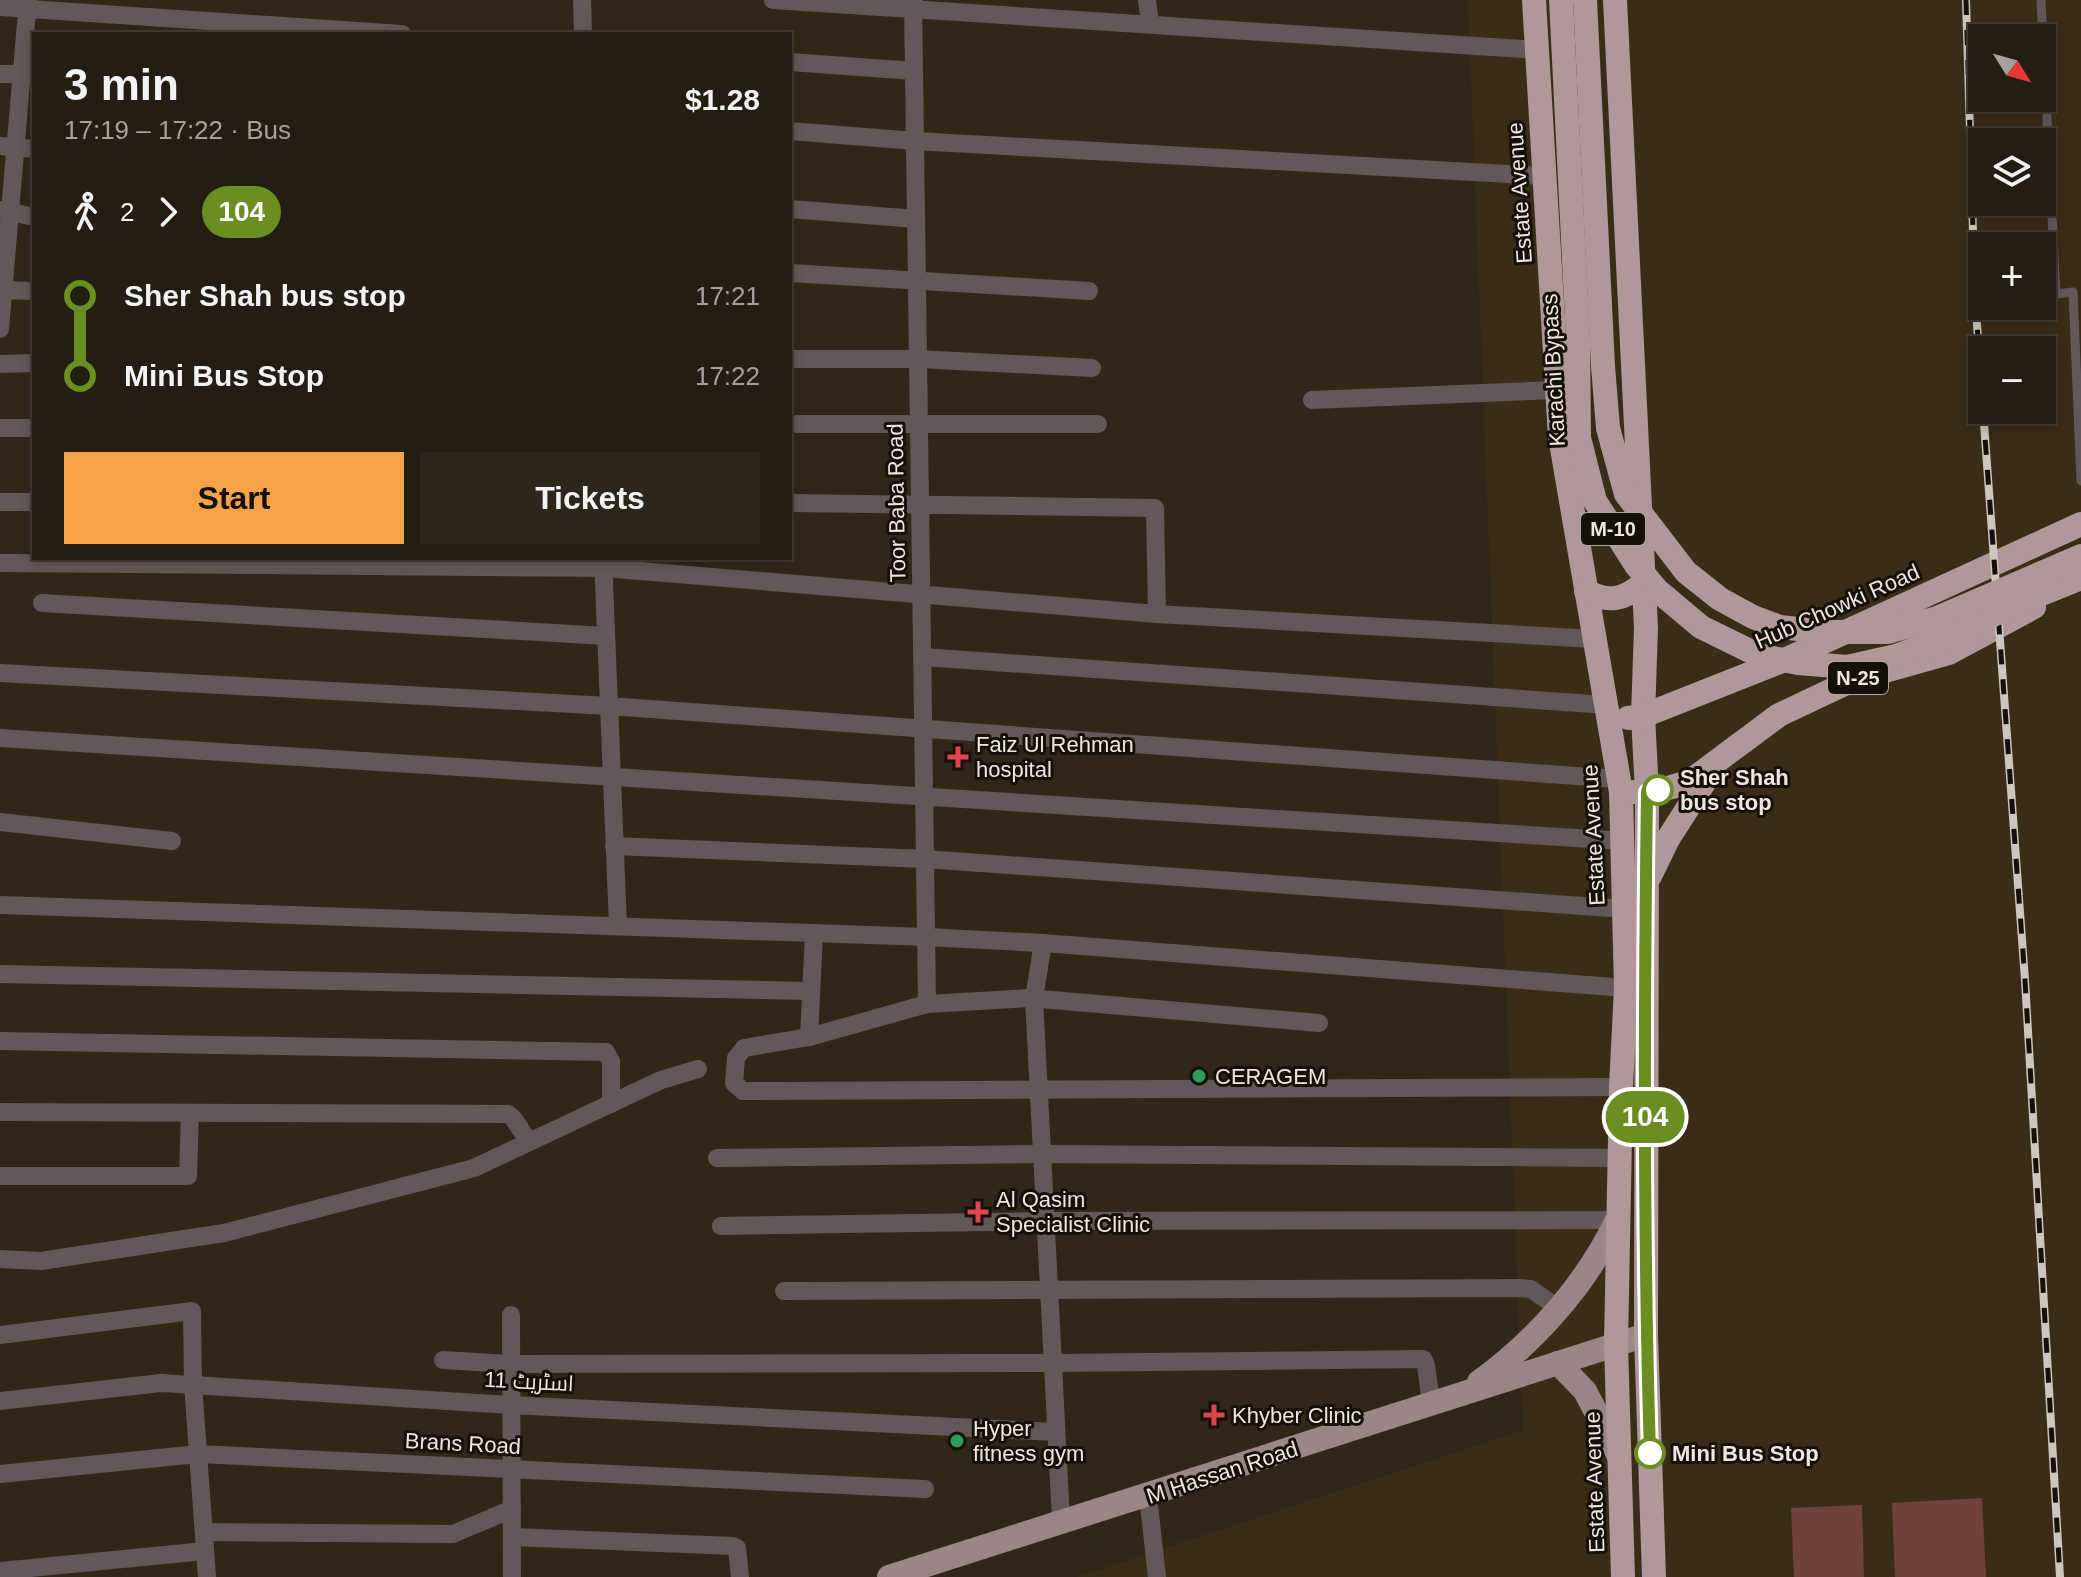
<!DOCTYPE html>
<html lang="en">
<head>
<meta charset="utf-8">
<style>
	:root { --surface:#241d13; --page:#2c261c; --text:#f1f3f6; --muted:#a3a2a0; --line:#413b33; --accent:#f6a247 }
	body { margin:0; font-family:Arial,Cairo,sans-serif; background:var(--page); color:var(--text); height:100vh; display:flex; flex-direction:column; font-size:30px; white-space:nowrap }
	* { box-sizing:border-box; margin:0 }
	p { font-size:26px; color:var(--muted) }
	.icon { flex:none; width:44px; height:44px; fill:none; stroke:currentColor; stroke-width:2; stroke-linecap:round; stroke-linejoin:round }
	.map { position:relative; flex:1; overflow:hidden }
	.sheet { position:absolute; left:32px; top:32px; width:760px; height:528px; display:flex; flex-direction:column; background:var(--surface); border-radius:0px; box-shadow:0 4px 12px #0003,0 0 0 2px var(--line) }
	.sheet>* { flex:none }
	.badge { padding:0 16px; border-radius:26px; font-size:28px; line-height:52px }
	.needle { width:52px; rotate:127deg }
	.controls { position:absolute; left:1968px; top:24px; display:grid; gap:16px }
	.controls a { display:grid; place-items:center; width:88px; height:88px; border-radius:0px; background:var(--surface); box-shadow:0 4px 12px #0003,0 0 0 2px var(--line); font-size:40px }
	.map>.badge { position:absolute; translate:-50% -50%; box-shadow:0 0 0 4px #fff }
	.legs { display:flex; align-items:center; gap:12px; height:88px; padding:0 32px; font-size:26px }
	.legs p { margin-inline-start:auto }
	.overview { display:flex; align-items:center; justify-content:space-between; height:136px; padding:0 32px }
	h1 { font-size:44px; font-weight:800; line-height:60px }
	.action { display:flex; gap:16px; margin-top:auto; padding:16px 32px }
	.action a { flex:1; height:92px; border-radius:0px; background:var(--accent); color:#111; font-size:32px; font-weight:800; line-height:92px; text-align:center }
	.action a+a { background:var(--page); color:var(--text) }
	ul { padding:0 32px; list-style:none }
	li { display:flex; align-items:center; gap:28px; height:80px; font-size:30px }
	li i { display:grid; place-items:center; width:12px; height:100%; margin:0 10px; background:currentColor }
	li i::after { content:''; width:20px; height:20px; margin:-10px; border:6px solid; border-radius:50%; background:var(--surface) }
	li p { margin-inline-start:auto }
	li:first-child i { background:linear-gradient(#0000 50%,currentColor 0) }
	li:last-child i { background:linear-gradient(currentColor 50%,#0000 0) }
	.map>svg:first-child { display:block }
	.built { fill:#392d18; fill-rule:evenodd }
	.building { fill:#71423d }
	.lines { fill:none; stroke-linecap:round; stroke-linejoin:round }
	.lane { stroke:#625859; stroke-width:9 }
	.street { stroke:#625859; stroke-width:18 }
	.primary { stroke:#9a8687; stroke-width:24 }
	.highway { stroke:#b0989a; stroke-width:24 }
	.rail-casing { stroke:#ccc6bc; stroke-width:8 }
	.rail { stroke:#15110a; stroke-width:5; stroke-dasharray:15; stroke-linecap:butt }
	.highway-bridge { stroke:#b0989a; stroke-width:24 }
	.line-1-casing { stroke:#fff; stroke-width:18 }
	.line-1 { stroke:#6b8e23; stroke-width:12 }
	.health-dot { fill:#e0444e; stroke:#15110a; stroke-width:3 }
	.stop-1-dot { fill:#fff; stroke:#6b8e23; stroke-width:4 }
	.leisure-dot { fill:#2e9e5b; stroke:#15110a; stroke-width:3 }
	.labels { text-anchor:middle; stroke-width:6; stroke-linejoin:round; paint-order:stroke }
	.shield { fill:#15110a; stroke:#aca79e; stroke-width:2 }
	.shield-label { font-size:20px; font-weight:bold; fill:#ede7de }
	.street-label { font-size:22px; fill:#ede7de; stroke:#15110a }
	.poi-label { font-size:22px; fill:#ede7de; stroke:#15110a; text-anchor:start }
	.stop-label { font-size:22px; font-weight:bold; fill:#ede7de; stroke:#15110a; text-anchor:start }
</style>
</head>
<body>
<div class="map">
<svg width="2081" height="1577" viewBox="0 0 2081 1577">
	<rect width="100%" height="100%" fill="#302719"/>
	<!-- built -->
	<path class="built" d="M1468 0H2081V1577H1077L1523 1430ZM1982 38H2042V98H1982ZM1982 142H2042V202H1982ZM1982 246H2042V306H1982ZM1982 350H2042V410H1982Z"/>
	<!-- building -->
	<g class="building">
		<polygon points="1982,1498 1986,1577 1895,1577 1892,1503"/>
		<polygon points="1862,1505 1864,1577 1794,1577 1791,1508"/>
	</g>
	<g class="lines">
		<!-- lane -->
		<polyline class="lane" points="2041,0 2056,294 2073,292 2081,481"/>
		<!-- street -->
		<g class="street">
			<polyline points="582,0 583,34"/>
			<polyline points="773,0 1536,50"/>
			<polyline points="913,0 927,1004"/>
			<polyline points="1147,0 1150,24"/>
			<polyline points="0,7 402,34"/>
			<polyline points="790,62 914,71"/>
			<polyline points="0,74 31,74"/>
			<polyline points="790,131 915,141 1544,176"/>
			<polyline points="0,146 34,149"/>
			<polyline points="790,209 916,219"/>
			<polyline points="2,210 34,217"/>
			<polyline points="790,273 1089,291"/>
			<polyline points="0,290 34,291"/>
			<polyline points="0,329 28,0"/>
			<polyline points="790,359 918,359 1092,368"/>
			<polyline points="0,364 34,363"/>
			<polyline points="1312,400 1557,390"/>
			<polyline points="790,424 1098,424"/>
			<polyline points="0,428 34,428"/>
			<polyline points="0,502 34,502"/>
			<polyline points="790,503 1155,508 1157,614"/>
			<polyline points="603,558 618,926"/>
			<polyline points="0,563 604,568 1157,614 1594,639"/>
			<polyline points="42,603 606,636"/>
			<polyline points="923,657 1607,705"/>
			<polyline points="0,673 609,706 1618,779"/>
			<polyline points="0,738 1624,841"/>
			<polyline points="0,822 172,841"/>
			<polyline points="614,846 925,859 1624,909"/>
			<polyline points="0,905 926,937 1043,943 1626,988"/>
			<polyline points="1043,943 1034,998 1061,1520"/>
			<polyline points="0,974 811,991"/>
			<polyline points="1319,1023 1029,998 927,1004 809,1037 744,1048 736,1058 734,1083 743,1091 1621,1087"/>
			<polyline points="809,1037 814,933"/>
			<polyline points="0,1041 606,1052 611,1061 611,1104"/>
			<polyline points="0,1112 508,1114 513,1118 529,1142"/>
			<polyline points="717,1158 1042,1154 1619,1158"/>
			<polyline points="0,1176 188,1176 190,1113"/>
			<polyline points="721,1226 1045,1221 1617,1220"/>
			<polyline points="0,1259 41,1261 224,1233 474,1168 661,1080 698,1069"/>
			<polyline points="784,1291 1520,1288 1531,1289 1558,1308"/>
			<polyline points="511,1315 512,1577"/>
			<polyline points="0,1335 192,1311 193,1384 207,1577"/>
			<polyline points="443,1360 511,1364 1053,1363 1423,1359 1426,1365 1431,1404"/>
			<polyline points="0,1401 161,1383 511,1405 1056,1432"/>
			<polyline points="0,1474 198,1454 925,1489"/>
			<polyline points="1148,1496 1157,1577"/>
			<polyline points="204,1532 453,1534 512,1509"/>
			<polyline points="512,1537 733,1546 737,1548 740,1577"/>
			<polyline points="0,1571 205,1551"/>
		</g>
		<!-- primary -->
		<g class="primary">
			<polyline points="1558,1363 1585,1391 1619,1456"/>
			<path d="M1479 1382C1537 1340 1586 1284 1617 1220"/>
			<polyline points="889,1577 1646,1335"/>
		</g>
		<!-- highway -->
		<g class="highway">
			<polyline points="1534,0 1560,437 1621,792 1626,988 1621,1087 1616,1345 1623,1577"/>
			<polyline points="1615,0 1646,628 1643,716 1647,792 1646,1335 1654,1577"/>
			<path d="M1586 591C1608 603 1625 600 1643 583"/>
			<polyline points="1628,718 1643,716 1782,661 2081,524"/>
			<path d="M1634 792C1655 792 1673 789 1693 779L1779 715 1853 680 1949 653 2034 607"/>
			<polyline points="1650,876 1668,839 1712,770"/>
		</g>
		<defs>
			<g id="rail">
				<polyline points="1966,0 1975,297 1982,394"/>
				<polyline points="1983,410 2025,980 2060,1577"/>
			</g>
		</defs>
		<!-- rail casing -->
		<use href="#rail" class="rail-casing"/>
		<!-- rail -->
		<use href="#rail" class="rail"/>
		<!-- highway-bridge -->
		<g class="highway-bridge">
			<polyline points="1561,0 1578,339 1579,438 1595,501 1636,565 1657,590 1701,627 1758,655 1798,663 1847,667 1896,656 1950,636 2014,605 2081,578"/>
			<polyline points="1585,0 1603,366 1608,428 1626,494 1686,572 1720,599 1753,617 1780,627 1826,632 1888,632 1937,618 2081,556"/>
		</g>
	</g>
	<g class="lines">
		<defs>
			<path id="line-1" d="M1650 1453C1643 1233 1644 1012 1647 792L1658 790"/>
		</defs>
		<!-- line-1 casing -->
		<use href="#line-1" class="line-1-casing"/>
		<!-- line-1 -->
		<use href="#line-1" class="line-1"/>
	</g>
	<!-- markers -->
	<g class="health-dot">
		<path d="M954 745h8v8h8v8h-8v8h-8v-8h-8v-8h8z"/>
		<path d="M974 1200h8v8h8v8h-8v8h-8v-8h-8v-8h8z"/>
		<path d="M1210 1403h8v8h8v8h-8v8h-8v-8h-8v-8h8z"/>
	</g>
	<g class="stop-1-dot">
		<circle cx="1658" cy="790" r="14"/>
		<circle cx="1650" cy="1453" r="14"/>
	</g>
	<g class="leisure-dot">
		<circle cx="1199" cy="1076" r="8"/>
		<circle cx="957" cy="1441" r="8"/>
	</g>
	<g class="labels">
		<!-- shield labels -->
		<g class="shield">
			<rect x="1581" y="513" width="64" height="32" rx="6"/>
			<rect x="1828" y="662" width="60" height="32" rx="6"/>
		</g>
		<g class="shield-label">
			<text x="1613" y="536">M-10</text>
			<text x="1858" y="685">N-25</text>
		</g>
		<!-- street labels -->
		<g class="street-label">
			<text transform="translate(1519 193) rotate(-94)" y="8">Estate Avenue</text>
			<text transform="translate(1553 370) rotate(-93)" y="8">Karachi Bypass</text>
			<text transform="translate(896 503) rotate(-91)" y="8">Toor Baba Road</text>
			<text transform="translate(1837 606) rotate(-24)" y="8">Hub Chowki Road</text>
			<text transform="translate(1593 835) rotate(-93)" y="8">Estate Avenue</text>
			<text transform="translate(529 1381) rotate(3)" y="8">اسٹریٹ 11</text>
			<text transform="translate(463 1443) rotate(3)" y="8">Brans Road</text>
			<text transform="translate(1222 1472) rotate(-18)" y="8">M Hassan Road</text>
			<text transform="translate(1594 1482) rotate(-92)" y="8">Estate Avenue</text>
		</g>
		<!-- poi labels -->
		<g class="poi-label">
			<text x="976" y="752">Faiz Ul Rehman<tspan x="976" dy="25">hospital</tspan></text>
			<text x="1215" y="1084">CERAGEM</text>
			<text x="996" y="1207">Al Qasim<tspan x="996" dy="25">Specialist Clinic</tspan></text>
			<text x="1232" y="1423">Khyber Clinic</text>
			<text x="973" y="1436">Hyper<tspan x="973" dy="25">fitness gym</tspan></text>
		</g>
		<!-- stop labels -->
		<g class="stop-label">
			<text x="1680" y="785">Sher Shah<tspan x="1680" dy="25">bus stop</tspan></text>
			<text x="1672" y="1461">Mini Bus Stop</text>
		</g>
	</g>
</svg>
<div class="controls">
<a><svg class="needle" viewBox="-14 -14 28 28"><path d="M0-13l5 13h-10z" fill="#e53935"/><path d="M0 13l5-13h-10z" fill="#a3a2a0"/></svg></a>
<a><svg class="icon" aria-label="layers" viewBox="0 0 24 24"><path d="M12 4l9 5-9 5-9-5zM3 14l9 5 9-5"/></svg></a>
<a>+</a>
<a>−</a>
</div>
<b class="badge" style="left:1645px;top:1117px;background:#6b8e23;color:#fff">104</b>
<section class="sheet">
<div class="overview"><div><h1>3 min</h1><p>17:19 – 17:22 · Bus</p></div><b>$1.28</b></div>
<div class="legs"><svg class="icon" aria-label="walk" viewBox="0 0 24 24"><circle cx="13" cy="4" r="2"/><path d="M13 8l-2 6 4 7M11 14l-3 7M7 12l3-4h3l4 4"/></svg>2<svg class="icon" aria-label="forward" viewBox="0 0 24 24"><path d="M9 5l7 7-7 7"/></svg><b class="badge" style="background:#6b8e23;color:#fff">104</b></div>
<ul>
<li><i style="color:#6b8e23"></i><b>Sher Shah bus stop</b><p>17:21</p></li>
<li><i style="color:#6b8e23"></i><b>Mini Bus Stop</b><p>17:22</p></li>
</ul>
<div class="action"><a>Start</a><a>Tickets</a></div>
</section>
</div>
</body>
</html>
